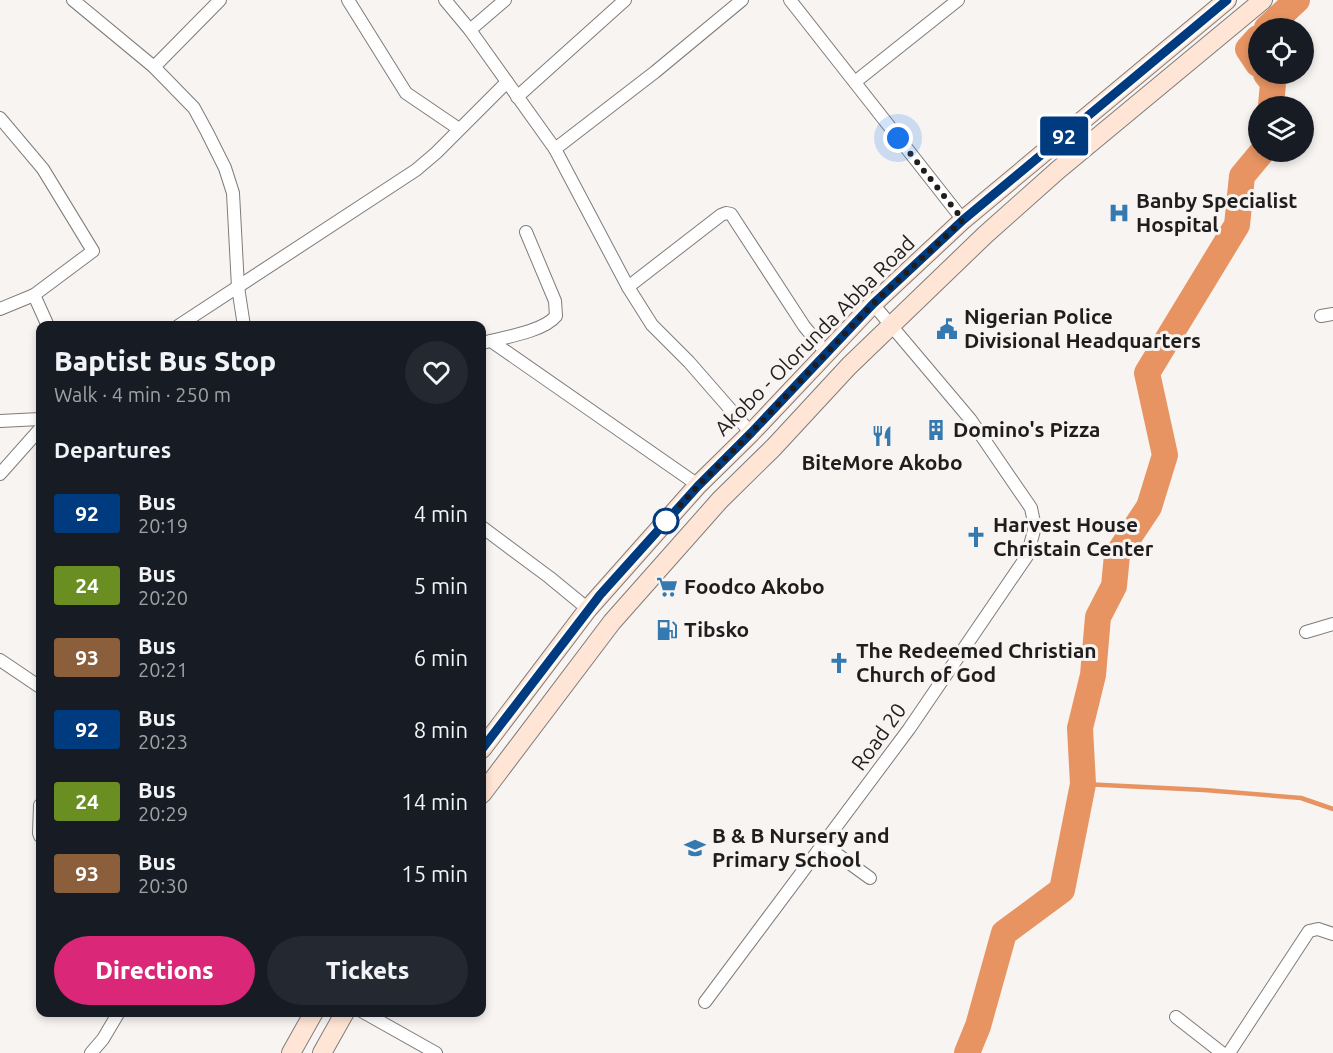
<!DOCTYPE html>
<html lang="en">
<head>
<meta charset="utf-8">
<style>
	:root { --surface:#171b24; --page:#242831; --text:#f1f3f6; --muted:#9ea1a6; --accent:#db2777 }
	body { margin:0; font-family:Ubuntu,sans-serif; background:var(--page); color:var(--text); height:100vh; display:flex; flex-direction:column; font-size:22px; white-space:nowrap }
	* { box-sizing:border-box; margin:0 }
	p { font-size:20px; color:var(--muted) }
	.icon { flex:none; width:33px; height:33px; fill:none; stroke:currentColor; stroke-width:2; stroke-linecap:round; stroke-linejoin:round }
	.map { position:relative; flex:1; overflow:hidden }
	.drawer { position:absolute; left:36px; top:321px; width:450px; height:696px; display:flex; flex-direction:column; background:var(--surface); border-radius:12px; box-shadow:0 3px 9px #0003 }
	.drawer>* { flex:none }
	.badge { padding:0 12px; border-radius:4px; font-size:21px; line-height:39px }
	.controls { position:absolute; left:1248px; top:18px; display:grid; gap:12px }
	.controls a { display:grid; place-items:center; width:66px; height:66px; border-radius:50%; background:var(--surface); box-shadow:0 3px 9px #0003; font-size:30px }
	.you { position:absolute; width:30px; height:30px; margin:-15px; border:4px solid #fff; border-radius:50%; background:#1a73e8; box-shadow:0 0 0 9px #1a73e833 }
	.map>.badge { position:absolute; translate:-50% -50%; box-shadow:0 0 0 3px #fff }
	h2 { padding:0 18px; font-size:22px; line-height:54px }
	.round { display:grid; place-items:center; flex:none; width:63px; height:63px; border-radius:32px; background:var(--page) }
	.head { display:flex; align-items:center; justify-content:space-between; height:102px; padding:0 18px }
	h1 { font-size:28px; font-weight:800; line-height:45px }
	.cta { display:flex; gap:12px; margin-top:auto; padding:12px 18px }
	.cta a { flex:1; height:69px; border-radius:36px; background:var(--accent); color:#fff; font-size:24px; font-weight:800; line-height:69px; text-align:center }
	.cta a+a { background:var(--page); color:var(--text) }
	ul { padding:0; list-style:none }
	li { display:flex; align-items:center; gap:18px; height:72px; padding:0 18px }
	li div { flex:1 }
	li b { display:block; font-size:22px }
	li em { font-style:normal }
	li .badge { min-width:66px; font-weight:700; text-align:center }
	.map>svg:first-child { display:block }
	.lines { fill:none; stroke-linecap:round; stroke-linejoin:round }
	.stream { stroke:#e79462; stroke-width:4.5 }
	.river { stroke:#e79462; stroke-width:26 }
	.minor-casing { stroke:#7f7c7a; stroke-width:14 }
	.secondary-casing { stroke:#7f7c7a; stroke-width:20 }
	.minor { stroke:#fff; stroke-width:12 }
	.secondary { stroke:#ffe5d5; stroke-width:18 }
	.line-casing { stroke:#fff; stroke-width:14 }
	.line { stroke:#003b80; stroke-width:9 }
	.walk { stroke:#1f1d1d; stroke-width:6; stroke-dasharray:0 10.8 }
	.stop-dot { fill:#fff; stroke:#003b80; stroke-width:3 }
	.labels { text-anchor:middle; stroke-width:6; stroke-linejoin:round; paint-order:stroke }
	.poi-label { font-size:21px; font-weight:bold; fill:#1f1d1d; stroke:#f8f4f2; text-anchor:start }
	.street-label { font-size:21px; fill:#1f1d1d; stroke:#f8f4f2 }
</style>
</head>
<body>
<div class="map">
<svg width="1333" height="1053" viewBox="0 0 1333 1053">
	<rect width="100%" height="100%" fill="#f8f4f2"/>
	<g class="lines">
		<!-- stream -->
		<polyline class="stream" points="1083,784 1204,790 1301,798 1333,809"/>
		<!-- river -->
		<g class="river">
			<polyline points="1267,28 1297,0"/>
			<polyline points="1258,38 1248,49 1258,64"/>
			<polyline points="1266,74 1273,83 1271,106"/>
			<polyline points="967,1053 978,1026 1004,933 1062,890 1083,784 1080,728 1093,675 1098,617 1114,586 1117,555 1149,507 1165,455 1147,373 1237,225 1242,176 1262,152"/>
		</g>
		<defs>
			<g id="minor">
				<polyline points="73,0 154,67 194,108 207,132 225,168 233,193 238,287 244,326"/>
				<polyline points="348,0 406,93 459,129"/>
				<polyline points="445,0 470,30 555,149 628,287 652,325 689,362 751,433"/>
				<polyline points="790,0 963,220"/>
				<polyline points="470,30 505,0"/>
				<polyline points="154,67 220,0"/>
				<polyline points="855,82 958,0"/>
				<polyline points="517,97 625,0"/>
				<polyline points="0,118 43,169 93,251 34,295 0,309"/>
				<polyline points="555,149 655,72 742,0"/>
				<polyline points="628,287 721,215 726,213 731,214 804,326 827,354"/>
				<polyline points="34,295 48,326"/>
				<polyline points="1321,316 1333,314"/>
				<polyline points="178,326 416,170 436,153 507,82"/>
				<polyline points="491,341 698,485"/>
				<path d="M482 343C501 338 543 332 556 316L555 301 526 232"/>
				<polyline points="0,421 40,419"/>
				<polyline points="0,474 40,429"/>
				<polyline points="482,527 549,577 588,609"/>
				<polyline points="1306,632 1333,624"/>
				<polyline points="0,660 40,687"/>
				<polyline points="40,805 39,833 40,836"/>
				<polyline points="823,844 870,878"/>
				<polyline points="705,1002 909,729 1027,556 1035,527 1031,508 970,419 873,304"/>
				<polyline points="363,1012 436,1053"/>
				<polyline points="1176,1017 1222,1053"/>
				<polyline points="91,1053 103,1039 119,1012"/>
				<polyline points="1229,1053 1309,931 1318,929 1333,934"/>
			</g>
			<g id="secondary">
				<polyline points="482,749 588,609 698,485 751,433 873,304 963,220 1227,0"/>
				<polyline points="482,794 612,622 720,500 774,447 849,366 985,235 1058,170 1263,0"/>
				<polyline points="291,1053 314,1012"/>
				<polyline points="322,1053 345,1012"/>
			</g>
		</defs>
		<!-- minor casing -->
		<use href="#minor" class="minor-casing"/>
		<!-- secondary casing -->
		<use href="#secondary" class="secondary-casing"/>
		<!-- minor -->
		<use href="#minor" class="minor"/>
		<!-- secondary -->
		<use href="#secondary" class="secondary"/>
	</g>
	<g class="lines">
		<defs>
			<polyline id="line" points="482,749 600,595 698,486 751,433 873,304 963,220 1227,0"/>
		</defs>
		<!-- line casing -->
		<use href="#line" class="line-casing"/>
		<!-- line -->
		<use href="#line" class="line"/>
		<!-- walk -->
		<polyline class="walk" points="666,521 698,486 751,433 873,304 963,220 898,138"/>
	</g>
	<!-- icons -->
	<defs>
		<symbol id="hospital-bare" viewBox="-9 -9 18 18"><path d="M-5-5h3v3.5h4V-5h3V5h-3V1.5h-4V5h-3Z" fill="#3479af" stroke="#f8f4f2" stroke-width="2.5" paint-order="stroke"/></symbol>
		<symbol id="civic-bare" viewBox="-9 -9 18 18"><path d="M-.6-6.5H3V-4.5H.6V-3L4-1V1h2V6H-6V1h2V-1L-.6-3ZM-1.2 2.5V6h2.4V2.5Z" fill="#3479af" stroke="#f8f4f2" stroke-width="2.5" paint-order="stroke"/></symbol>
		<symbol id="building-bare" viewBox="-9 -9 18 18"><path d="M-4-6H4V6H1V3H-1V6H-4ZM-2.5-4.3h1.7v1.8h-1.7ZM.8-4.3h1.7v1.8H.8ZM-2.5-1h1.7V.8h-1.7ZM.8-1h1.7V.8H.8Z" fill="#3479af" stroke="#f8f4f2" stroke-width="2.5" paint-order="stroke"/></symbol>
		<symbol id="restaurant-bare" viewBox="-9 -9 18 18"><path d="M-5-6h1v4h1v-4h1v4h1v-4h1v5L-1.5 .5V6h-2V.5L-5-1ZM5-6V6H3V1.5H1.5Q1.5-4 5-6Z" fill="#3479af" stroke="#f8f4f2" stroke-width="2.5" paint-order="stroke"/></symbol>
		<symbol id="church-bare" viewBox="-9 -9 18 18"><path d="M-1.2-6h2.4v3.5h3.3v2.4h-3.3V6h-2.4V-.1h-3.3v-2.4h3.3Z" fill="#3479af" stroke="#f8f4f2" stroke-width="2.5" paint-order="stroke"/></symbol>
		<symbol id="supermarket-bare" viewBox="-9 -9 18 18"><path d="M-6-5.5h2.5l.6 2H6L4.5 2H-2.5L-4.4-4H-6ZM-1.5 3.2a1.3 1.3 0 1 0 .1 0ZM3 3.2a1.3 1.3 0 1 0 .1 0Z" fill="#3479af" stroke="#f8f4f2" stroke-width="2.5" paint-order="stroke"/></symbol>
		<symbol id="fuel-bare" viewBox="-9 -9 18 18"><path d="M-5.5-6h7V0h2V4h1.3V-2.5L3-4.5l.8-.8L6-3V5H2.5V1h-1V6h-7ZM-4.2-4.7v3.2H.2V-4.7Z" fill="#3479af" stroke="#f8f4f2" stroke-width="2.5" paint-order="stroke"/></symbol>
		<symbol id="school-bare" viewBox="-9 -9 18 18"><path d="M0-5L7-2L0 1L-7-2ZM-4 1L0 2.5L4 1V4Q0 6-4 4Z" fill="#3479af" stroke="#f8f4f2" stroke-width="2.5" paint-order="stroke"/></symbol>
	</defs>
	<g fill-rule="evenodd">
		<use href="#hospital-bare" x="1104" y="198" width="30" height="30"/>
		<use href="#civic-bare" x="932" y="314" width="30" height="30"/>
		<use href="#building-bare" x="921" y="415" width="30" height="30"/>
		<use href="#restaurant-bare" x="867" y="421" width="30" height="30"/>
		<use href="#church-bare" x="961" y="522" width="30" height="30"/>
		<use href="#supermarket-bare" x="652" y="572" width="30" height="30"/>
		<use href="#fuel-bare" x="652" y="615" width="30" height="30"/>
		<use href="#church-bare" x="824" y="648" width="30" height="30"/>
		<use href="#school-bare" x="680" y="833" width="30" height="30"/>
	</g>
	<!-- markers -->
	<circle class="stop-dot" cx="666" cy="521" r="12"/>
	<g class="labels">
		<!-- poi labels -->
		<g class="poi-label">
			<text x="1136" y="208">Banby Specialist<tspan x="1136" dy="24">Hospital</tspan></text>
			<text x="964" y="324">Nigerian Police<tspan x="964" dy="24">Divisional Headquarters</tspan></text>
			<text x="953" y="437">Domino's Pizza</text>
			<text x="882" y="470" text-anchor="middle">BiteMore Akobo</text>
			<text x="993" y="532">Harvest House<tspan x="993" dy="24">Christain Center</tspan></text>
			<text x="684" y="594">Foodco Akobo</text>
			<text x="684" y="637">Tibsko</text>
			<text x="856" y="658">The Redeemed Christian<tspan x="856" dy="24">Church of God</tspan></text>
			<text x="712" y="843">B &amp; B Nursery and<tspan x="712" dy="24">Primary School</tspan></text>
		</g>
		<!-- street labels -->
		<g class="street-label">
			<text transform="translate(815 336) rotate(-45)" y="7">Akobo - Olorunda Abba Road</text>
			<text transform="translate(879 737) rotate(-54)" y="7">Road 20</text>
		</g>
	</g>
</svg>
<div class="controls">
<a><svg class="icon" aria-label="locate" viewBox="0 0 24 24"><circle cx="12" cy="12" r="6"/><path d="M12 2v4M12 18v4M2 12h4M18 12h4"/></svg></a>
<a><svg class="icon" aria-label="layers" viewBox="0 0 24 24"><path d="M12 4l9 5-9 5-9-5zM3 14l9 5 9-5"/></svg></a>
</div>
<div class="you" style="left:898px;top:138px"></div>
<b class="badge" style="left:1064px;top:136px;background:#003b80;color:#fff">92</b>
<section class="drawer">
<div class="head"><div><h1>Baptist Bus Stop</h1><p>Walk · 4 min · 250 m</p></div><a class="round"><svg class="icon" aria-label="heart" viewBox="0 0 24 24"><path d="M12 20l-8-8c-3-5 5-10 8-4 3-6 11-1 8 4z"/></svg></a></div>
<h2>Departures</h2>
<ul>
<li><span class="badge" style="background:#003b80;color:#fff">92</span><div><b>Bus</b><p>20:19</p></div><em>4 min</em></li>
<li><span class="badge" style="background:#6b8e23;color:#fff">24</span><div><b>Bus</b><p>20:20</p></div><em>5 min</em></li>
<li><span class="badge" style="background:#8b5e3c;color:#fff">93</span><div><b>Bus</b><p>20:21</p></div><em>6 min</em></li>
<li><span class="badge" style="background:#003b80;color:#fff">92</span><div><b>Bus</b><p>20:23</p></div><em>8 min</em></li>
<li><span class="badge" style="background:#6b8e23;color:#fff">24</span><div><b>Bus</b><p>20:29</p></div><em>14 min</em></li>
<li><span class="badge" style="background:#8b5e3c;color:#fff">93</span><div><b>Bus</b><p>20:30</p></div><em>15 min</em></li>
</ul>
<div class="cta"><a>Directions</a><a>Tickets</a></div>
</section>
</div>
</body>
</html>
